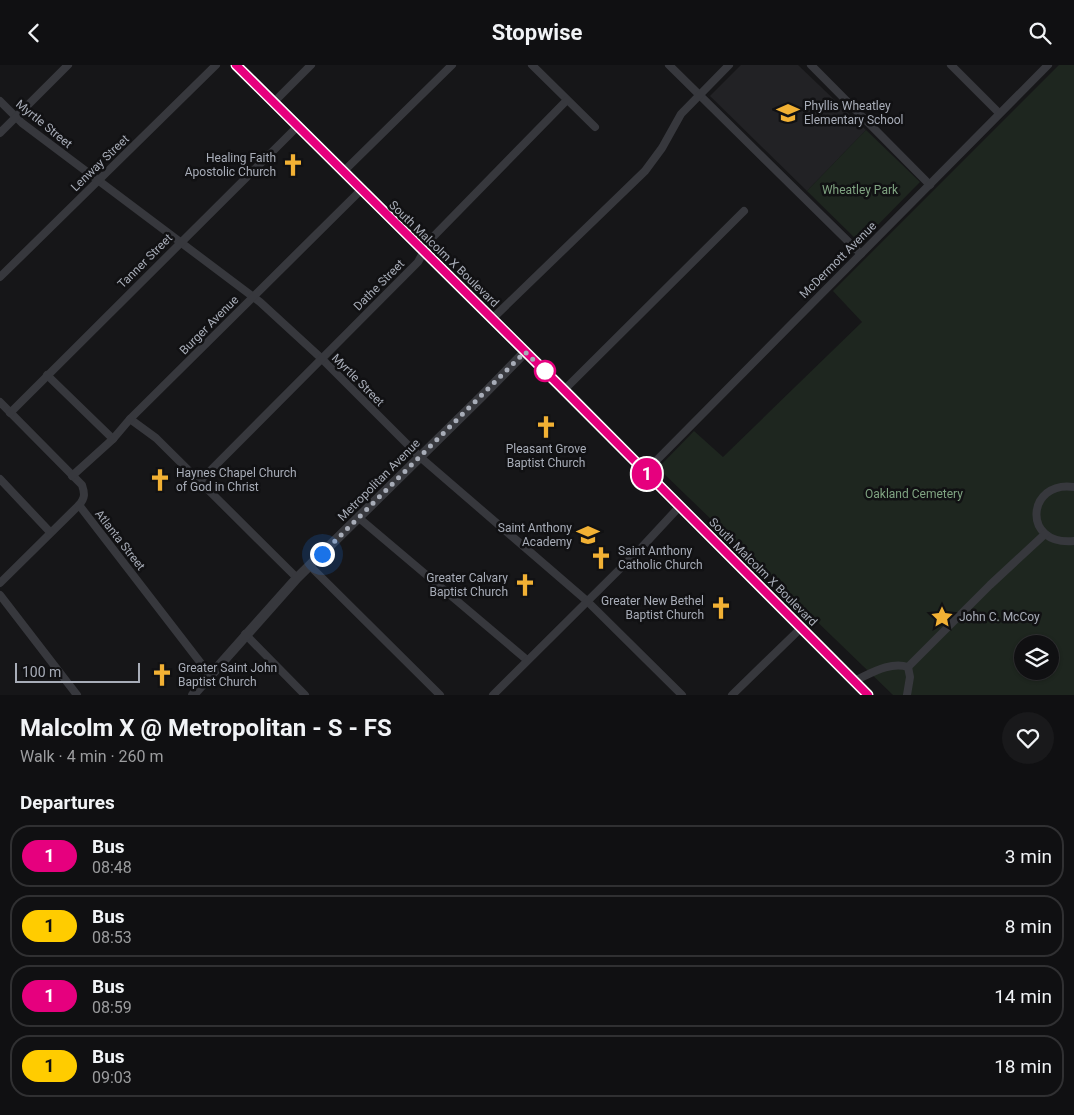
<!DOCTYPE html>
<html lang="en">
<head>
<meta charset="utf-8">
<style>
	:root { --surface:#101012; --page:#19191b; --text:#f1f3f6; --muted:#9c9d9f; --line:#303032 }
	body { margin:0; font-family:Roboto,sans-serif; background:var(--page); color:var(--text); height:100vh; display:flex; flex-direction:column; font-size:19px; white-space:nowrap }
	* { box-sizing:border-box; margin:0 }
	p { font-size:16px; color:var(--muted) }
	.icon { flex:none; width:28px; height:28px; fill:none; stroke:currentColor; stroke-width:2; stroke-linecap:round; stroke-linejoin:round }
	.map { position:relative; height:630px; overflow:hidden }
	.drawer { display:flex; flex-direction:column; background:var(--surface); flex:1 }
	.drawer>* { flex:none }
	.badge { padding:0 10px; border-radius:16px; font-size:18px; line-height:32px }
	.fabs { position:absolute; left:1014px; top:570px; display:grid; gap:10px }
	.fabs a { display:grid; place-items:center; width:45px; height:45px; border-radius:50%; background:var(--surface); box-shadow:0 1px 4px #0004,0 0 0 1px var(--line); font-size:25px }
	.scale { position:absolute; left:15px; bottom:12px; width:125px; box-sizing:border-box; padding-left:5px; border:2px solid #a8adb8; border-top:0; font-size:14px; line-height:18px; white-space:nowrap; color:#a8adb8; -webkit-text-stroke:4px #111113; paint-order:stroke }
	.you { position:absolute; width:25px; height:25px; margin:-12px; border:4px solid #fff; border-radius:50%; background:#1a73e8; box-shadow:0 0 0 8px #1a73e833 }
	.map>.badge { position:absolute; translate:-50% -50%; box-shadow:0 0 0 2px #fff }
	h2 { padding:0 20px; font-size:19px; line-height:45px }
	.round { display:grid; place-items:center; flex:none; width:52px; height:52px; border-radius:26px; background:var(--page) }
	.summary { display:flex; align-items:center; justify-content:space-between; height:85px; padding:0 20px }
	h1 { font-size:24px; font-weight:700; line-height:38px }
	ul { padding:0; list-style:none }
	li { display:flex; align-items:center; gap:15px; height:62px; margin:0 10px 8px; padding:0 10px; border:2px solid var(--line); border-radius:20px }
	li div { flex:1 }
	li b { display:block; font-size:19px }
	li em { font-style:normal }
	li .badge { min-width:55px; font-weight:700; text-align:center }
	header { display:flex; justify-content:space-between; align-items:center; height:65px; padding:0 20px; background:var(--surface); font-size:22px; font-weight:700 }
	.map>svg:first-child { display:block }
	.built { fill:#222225 }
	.green { fill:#1e261f; fill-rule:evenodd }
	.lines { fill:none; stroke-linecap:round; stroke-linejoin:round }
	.minor { stroke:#37383d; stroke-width:8 }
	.tertiary { stroke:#37383d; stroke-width:10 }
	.line-casing { stroke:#fff; stroke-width:11 }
	.line { stroke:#e6007e; stroke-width:8 }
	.walk { stroke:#a8adb8; stroke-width:5; stroke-dasharray:0 9 }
	.stop-dot { fill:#fff; stroke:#e6007e; stroke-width:2.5 }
	.labels { text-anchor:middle; stroke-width:5; stroke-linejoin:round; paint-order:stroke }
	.poi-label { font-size:12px; fill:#a8adb8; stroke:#111113; text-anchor:start }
	.street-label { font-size:12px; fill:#a8adb8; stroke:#111113 }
	.park-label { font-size:12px; fill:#7fa381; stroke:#111113 }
</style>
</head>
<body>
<header><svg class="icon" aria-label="back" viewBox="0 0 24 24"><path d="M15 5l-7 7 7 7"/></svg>Stopwise<svg class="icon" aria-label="search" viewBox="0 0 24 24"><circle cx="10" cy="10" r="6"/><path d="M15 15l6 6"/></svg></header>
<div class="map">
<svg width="1074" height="630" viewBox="0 0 1074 630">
	<rect width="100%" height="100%" fill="#161618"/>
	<!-- built -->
	<polygon class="built" points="741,0 798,0 866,65 807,126 710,31"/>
	<!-- green -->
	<g class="green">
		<path d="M1059 0H1074V630H893L658 403 694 366 723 392 862 257 833 226ZM1022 579H1050V606H1022Z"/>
		<polygon points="866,65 920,117 860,178 807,126"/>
	</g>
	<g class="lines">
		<!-- minor -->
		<g class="minor">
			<polyline points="532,0 595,62"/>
			<polyline points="669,0 861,189"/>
			<polyline points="811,0 930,120"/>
			<polyline points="951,0 999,48"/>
			<polyline points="0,36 22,58 260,237 321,293 420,392 587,536 682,630"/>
			<polyline points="274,37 311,0"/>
			<polyline points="0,68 68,0"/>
			<polyline points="343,107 452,0"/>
			<polyline points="0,212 216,0"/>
			<polyline points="492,254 645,106 662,83 681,49 729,0"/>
			<polyline points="47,310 113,374"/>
			<polyline points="564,325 744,146"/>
			<path d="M0 337 82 420C85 429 85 433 79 440L0 518"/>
			<polyline points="10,348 298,61"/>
			<polyline points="130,354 156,373 297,513"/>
			<polyline points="645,407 1048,0"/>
			<polyline points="72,411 113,374 130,354 361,125"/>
			<polyline points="0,414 50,467"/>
			<polyline points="200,416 418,197 430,175 567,35"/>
			<path d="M1074 422C1027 415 1021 481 1074 476"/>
			<polyline points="79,440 210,610"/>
			<polyline points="359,453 527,595"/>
			<polyline points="310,501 440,630"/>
			<polyline points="0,530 77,630"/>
			<polyline points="245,569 305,630"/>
			<polyline points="908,602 990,520 1045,469"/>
			<path d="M854 616C870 609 890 596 908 602L910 612 907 630"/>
			<polyline points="493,630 642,482 680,441"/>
			<polyline points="732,630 801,563"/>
		</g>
		<!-- tertiary -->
		<g class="tertiary">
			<polyline points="236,0 560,321 868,630"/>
			<polyline points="193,630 297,513 482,331 525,287"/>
		</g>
	</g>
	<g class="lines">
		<defs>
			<polyline id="line" points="236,0 560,321 868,630"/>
		</defs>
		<!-- line casing -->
		<use href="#line" class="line-casing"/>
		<!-- line -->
		<use href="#line" class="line"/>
		<!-- walk -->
		<polyline class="walk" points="322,489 525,287 549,310 545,306"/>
	</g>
	<!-- icons -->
	<defs>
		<symbol id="school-bare" viewBox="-9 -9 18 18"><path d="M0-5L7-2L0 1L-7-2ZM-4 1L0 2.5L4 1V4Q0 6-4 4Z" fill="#f2b134" stroke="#111113" stroke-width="2.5" paint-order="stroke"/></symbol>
		<symbol id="church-bare" viewBox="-9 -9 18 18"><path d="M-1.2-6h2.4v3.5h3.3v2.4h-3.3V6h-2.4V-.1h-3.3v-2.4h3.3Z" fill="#f2b134" stroke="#111113" stroke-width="2.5" paint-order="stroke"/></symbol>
		<symbol id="sight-bare" viewBox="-9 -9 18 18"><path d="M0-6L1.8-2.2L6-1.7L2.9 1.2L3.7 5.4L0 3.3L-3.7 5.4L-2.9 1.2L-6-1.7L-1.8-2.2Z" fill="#f2b134" stroke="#111113" stroke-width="2.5" paint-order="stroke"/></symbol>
	</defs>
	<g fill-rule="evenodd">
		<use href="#school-bare" x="772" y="32" width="32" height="32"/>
		<use href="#church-bare" x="277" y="84" width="32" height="32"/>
		<use href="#church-bare" x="530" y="346" width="32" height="32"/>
		<use href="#church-bare" x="144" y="399" width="32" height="32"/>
		<use href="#school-bare" x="572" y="454" width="32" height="32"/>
		<use href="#church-bare" x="585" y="477" width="32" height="32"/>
		<use href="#church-bare" x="509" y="504" width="32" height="32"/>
		<use href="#church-bare" x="705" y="527" width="32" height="32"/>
		<use href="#sight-bare" x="926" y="536" width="32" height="32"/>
		<use href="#church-bare" x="146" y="594" width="32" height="32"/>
	</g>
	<!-- markers -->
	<circle class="stop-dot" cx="545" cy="306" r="10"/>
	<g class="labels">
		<!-- poi labels -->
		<g class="poi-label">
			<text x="804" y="45">Phyllis Wheatley<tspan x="804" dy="14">Elementary School</tspan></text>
			<text x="276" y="97" text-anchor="end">Healing Faith<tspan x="276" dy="14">Apostolic Church</tspan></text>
			<text x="546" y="388" text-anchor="middle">Pleasant Grove<tspan x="546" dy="14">Baptist Church</tspan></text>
			<text x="176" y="412">Haynes Chapel Church<tspan x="176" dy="14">of God in Christ</tspan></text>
			<text x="572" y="467" text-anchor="end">Saint Anthony<tspan x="572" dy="14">Academy</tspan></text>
			<text x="618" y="490">Saint Anthony<tspan x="618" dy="14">Catholic Church</tspan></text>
			<text x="508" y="517" text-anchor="end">Greater Calvary<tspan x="508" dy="14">Baptist Church</tspan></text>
			<text x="704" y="540" text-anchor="end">Greater New Bethel<tspan x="704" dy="14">Baptist Church</tspan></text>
			<text x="959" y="556">John C. McCoy</text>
			<text x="178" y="607">Greater Saint John<tspan x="178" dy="14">Baptist Church</tspan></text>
		</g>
		<!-- street labels -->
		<g class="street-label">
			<text transform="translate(44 59) rotate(39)" y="4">Myrtle Street</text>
			<text transform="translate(100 98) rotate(-44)" y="4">Lenway Street</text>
			<text transform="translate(444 189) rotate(44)" y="4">South Malcolm X Boulevard</text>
			<text transform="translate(838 195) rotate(-45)" y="4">McDermott Avenue</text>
			<text transform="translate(145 196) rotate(-45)" y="4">Tanner Street</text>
			<text transform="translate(379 220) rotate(-45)" y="4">Dathe Street</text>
			<text transform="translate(209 260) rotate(-45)" y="4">Burger Avenue</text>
			<text transform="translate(358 315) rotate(45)" y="4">Myrtle Street</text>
			<text transform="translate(379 415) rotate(-45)" y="4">Metropolitan Avenue</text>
			<text transform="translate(120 475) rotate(52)" y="4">Atlanta Street</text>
			<text transform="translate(763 507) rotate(45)" y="4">South Malcolm X Boulevard</text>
		</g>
		<!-- park labels -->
		<g class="park-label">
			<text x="860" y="129">Wheatley Park</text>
			<text x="914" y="433">Oakland Cemetery</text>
		</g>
	</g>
</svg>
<div class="fabs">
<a><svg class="icon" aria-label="layers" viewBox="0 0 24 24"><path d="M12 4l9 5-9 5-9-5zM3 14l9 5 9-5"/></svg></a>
</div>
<div class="scale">100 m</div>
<div class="you" style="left:322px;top:489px"></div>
<b class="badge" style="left:647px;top:409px;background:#e6007e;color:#fff">1</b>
</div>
<section class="drawer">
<div class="summary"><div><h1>Malcolm X @ Metropolitan - S - FS</h1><p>Walk · 4 min · 260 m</p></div><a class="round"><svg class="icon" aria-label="heart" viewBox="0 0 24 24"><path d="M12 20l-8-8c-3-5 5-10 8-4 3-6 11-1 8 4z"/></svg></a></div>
<h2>Departures</h2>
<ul>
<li><span class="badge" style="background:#e6007e;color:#fff">1</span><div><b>Bus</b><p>08:48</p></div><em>3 min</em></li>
<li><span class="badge" style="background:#fc0;color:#111">1</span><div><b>Bus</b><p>08:53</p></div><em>8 min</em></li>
<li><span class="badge" style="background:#e6007e;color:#fff">1</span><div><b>Bus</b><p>08:59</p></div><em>14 min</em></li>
<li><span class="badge" style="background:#fc0;color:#111">1</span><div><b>Bus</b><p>09:03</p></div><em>18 min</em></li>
</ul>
</section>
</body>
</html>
